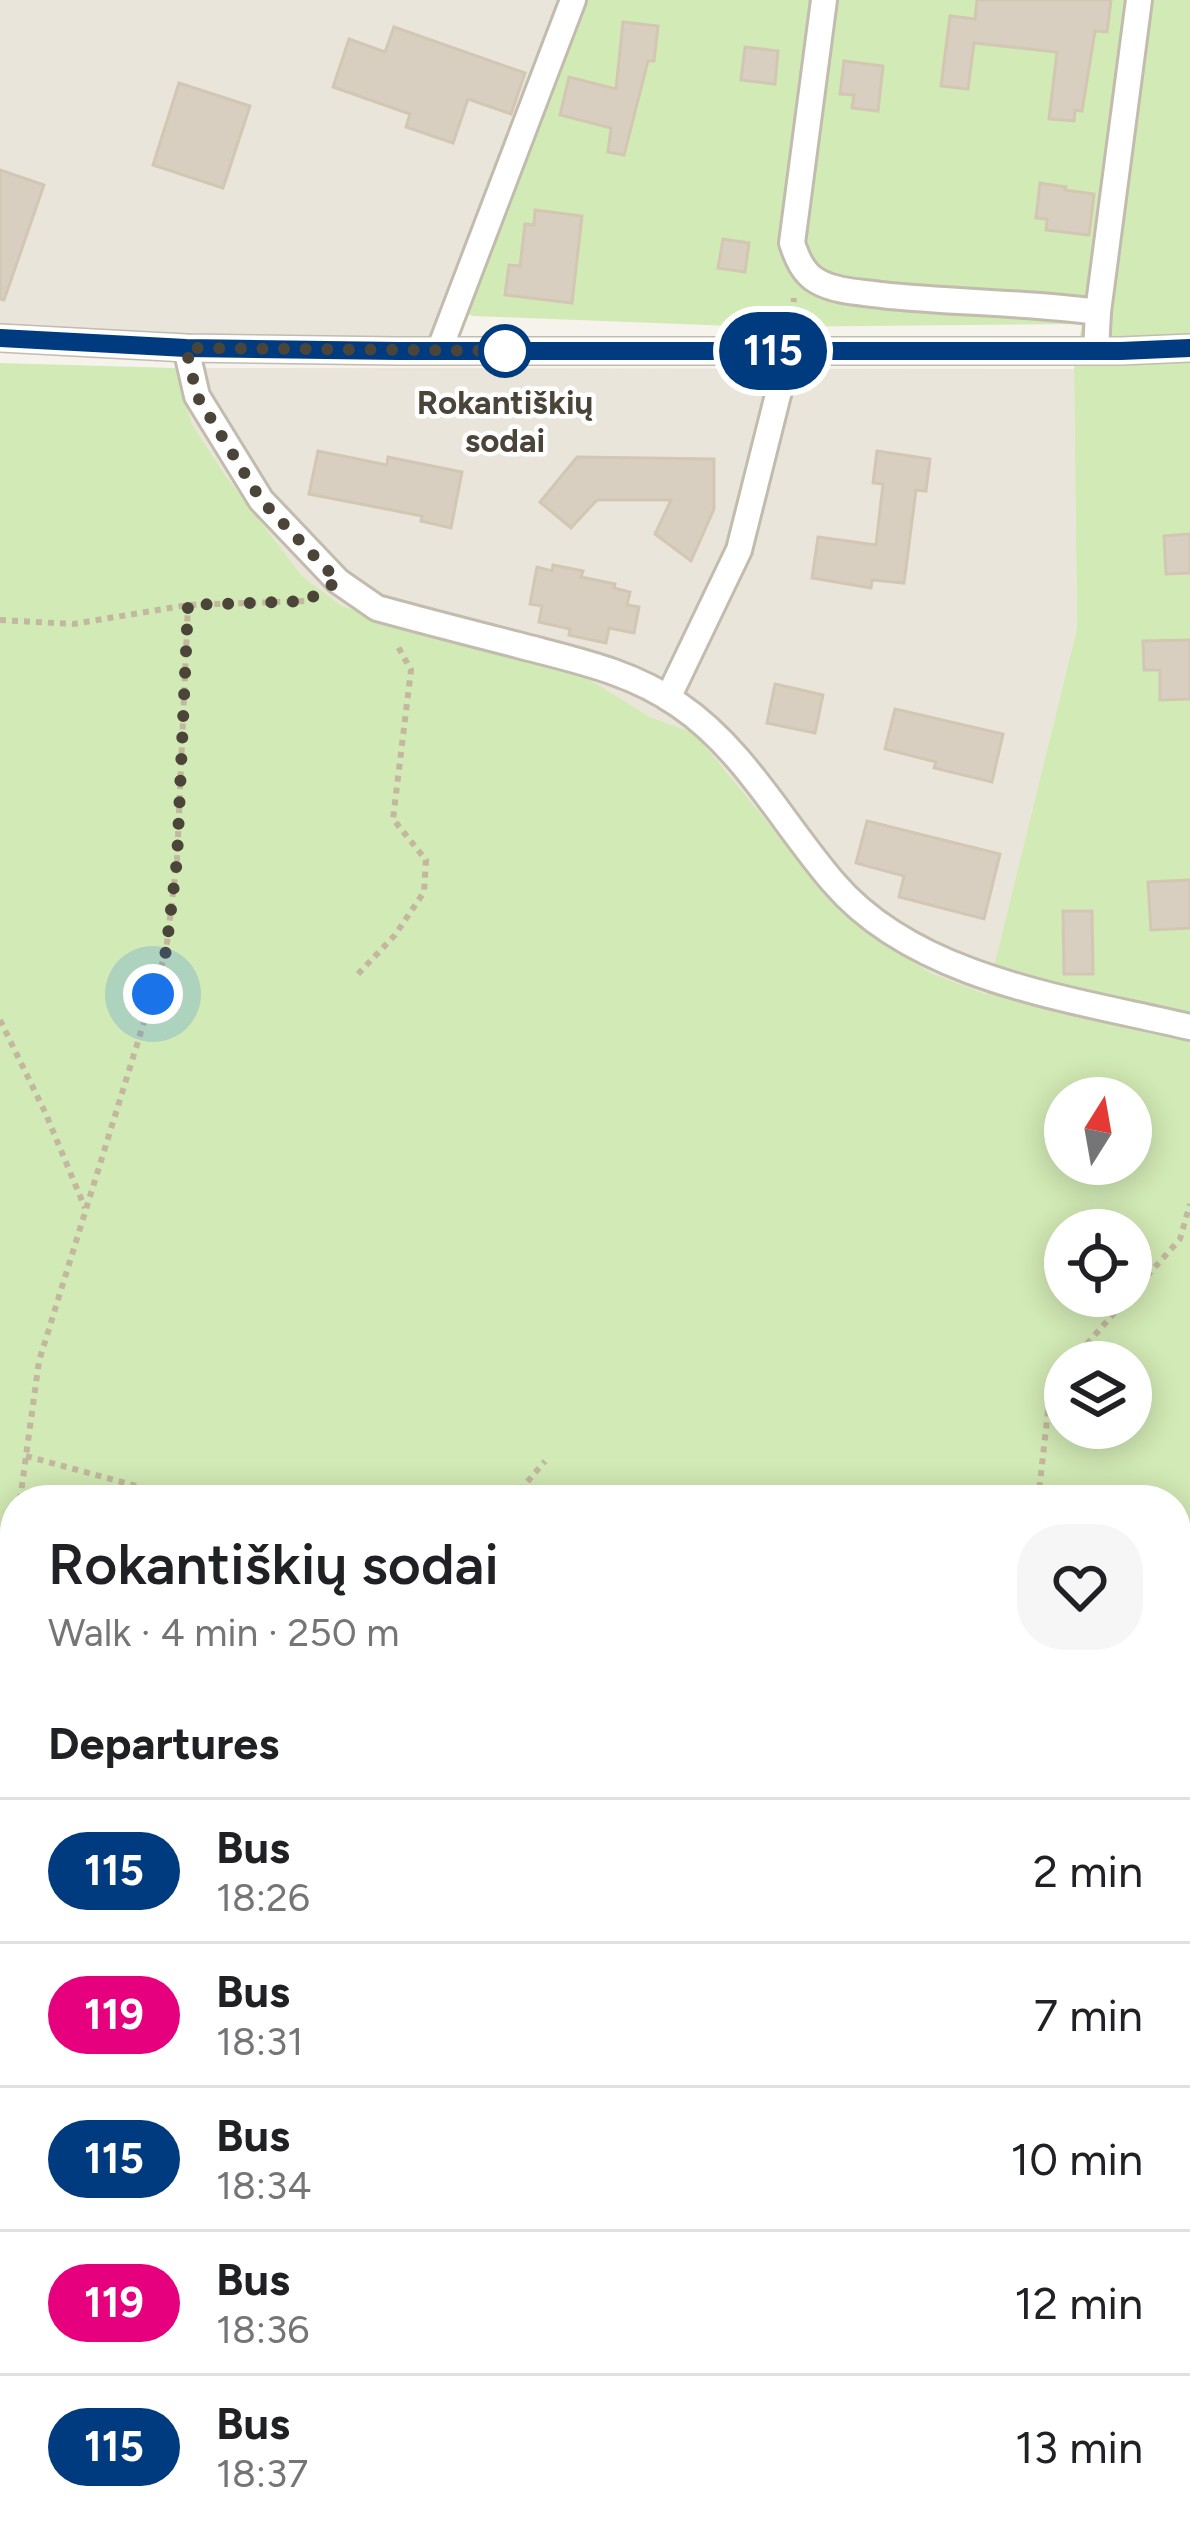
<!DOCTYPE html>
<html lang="en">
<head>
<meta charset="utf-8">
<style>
	:root { --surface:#fff; --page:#f6f6f6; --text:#202124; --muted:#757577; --line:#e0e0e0 }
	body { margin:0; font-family:Figtree,sans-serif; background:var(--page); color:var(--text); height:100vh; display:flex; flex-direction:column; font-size:45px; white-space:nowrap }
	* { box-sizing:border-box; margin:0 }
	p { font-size:39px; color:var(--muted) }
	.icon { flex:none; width:66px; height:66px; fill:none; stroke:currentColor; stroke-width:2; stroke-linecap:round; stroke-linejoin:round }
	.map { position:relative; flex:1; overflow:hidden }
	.details { position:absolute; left:0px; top:1485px; width:1191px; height:1059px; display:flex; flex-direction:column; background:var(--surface); border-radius:48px 48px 0 0; box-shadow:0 6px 30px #0003 }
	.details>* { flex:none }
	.badge { padding:0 24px; border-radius:39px; font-size:42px; line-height:78px }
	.needle { width:78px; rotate:11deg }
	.tools { position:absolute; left:1044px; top:1077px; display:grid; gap:24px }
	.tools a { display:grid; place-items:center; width:108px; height:108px; border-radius:50%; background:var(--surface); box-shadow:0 6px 30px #0003; font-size:60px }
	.you { position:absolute; width:60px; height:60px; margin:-30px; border:9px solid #fff; border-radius:50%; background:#1a73e8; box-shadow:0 0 0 18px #1a73e833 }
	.map>.badge { position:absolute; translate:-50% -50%; box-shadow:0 0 0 6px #fff }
	h2 { padding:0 48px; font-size:45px; line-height:108px }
	.round { display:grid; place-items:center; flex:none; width:126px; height:126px; border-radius:48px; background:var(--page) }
	.headline { display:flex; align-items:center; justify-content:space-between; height:204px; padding:0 48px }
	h1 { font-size:57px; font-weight:600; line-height:90px }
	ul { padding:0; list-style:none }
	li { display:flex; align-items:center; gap:36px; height:144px; padding:0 48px; border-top:3px solid var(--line) }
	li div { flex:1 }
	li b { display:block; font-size:45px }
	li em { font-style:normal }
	li .badge { min-width:132px; font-weight:700; text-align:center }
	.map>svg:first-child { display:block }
	.residential { fill:#eae5da }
	.green { fill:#d2eab5; fill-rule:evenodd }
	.building { fill:#d8cfc1; stroke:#d3c7b4; stroke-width:3 }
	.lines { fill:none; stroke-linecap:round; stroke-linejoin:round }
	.minor-casing { stroke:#c2bbae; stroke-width:30 }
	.path { stroke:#c4b79f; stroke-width:6; stroke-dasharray:6 6; stroke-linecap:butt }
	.minor { stroke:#fff; stroke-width:24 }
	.line-casing { stroke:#fff; stroke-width:27 }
	.line { stroke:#003b80; stroke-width:18 }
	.walk { stroke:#4b4439; stroke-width:12; stroke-dasharray:0 21.6 }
	.stop-dot { fill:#fff; stroke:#003b80; stroke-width:6 }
	.labels { text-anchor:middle; stroke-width:9; stroke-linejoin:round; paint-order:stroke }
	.stop-label { font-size:33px; font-weight:bold; fill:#4b4439; stroke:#fff }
</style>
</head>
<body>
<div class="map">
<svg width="1190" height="2543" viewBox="0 0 1190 2543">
	<rect width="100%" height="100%" fill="#f6f3ec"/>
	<!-- residential -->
	<g class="residential">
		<polygon points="0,0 574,0 439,351 0,338"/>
		<polygon points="175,368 1074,369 1077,628 987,996 931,973 877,940 831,899 693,733 650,717 584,676 409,628 342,606 302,576 223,472 192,424"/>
	</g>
	<!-- green -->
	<path class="green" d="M574 0H1190V2543H0V363L175 368 192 424 223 472 302 576 342 606 409 628 584 676 650 717 694 733 831 899 877 940 931 973 987 995 1077 628 1074 369 1082 324 757 327 473 316 455 309ZM1065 1098H1131V1164H1065ZM1065 1230H1131V1296H1065ZM1065 1362H1131V1428H1065ZM15 1500H1176V2529H15Z"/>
	<!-- building -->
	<g class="building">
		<polygon points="977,0 1111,0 1107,32 1095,31 1082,111 1075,110 1074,121 1049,119 1057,52 974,43 968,89 941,86 950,16 975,19"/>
		<polygon points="623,22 658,26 654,61 648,61 624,155 608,152 611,128 560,115 569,77 616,89"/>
		<polygon points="394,27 525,73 511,114 468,99 453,143 406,127 410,114 333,87 349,39 385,52"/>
		<polygon points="745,47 778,51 775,84 741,80"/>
		<polygon points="844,61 883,66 878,111 852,108 854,95 840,94"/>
		<polygon points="179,83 250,106 223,188 153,165"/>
		<polygon points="0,170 44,185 4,300 0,299"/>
		<polygon points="1040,183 1066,187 1065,190 1094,194 1089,235 1046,230 1047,219 1036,218"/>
		<polygon points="535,210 582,216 572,303 505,295 509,265 520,266 525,224 534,225"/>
		<polygon points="723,239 749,243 745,272 718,268"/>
		<polygon points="318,451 387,465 388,457 462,472 451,528 421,521 422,516 309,494"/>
		<polygon points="877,451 930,459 926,491 916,490 904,583 872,580 871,588 812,578 818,537 876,545 883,484 873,483"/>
		<polygon points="577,457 714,459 714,509 691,561 655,534 671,500 597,500 571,528 540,502"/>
		<polygon points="1190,534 1190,573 1166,574 1164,536"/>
		<polygon points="553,565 583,571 581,577 615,584 614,588 630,592 627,605 639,607 634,633 609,628 606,643 569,635 570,629 539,622 542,606 530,604 537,567 552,571"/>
		<polygon points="1190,640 1190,699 1160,700 1160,670 1144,670 1143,641"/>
		<polygon points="775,684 823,695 815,733 767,723"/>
		<polygon points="895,709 1003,734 992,782 934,768 936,762 885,749"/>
		<polygon points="867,821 1000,854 984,919 899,897 904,876 856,863"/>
		<polygon points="1190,880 1190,928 1151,930 1148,882"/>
		<polygon points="1063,911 1092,911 1093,974 1064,974"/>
	</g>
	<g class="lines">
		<defs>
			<g id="minor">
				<path d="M824 0 792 243C797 258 803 273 817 281 836 292 861 292 881 295 954 303 1026 302 1098 312"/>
				<polyline points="0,338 186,348 397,351 1121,351 1190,348"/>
				<path d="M186 348 197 396 261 500 338 581 377 608C424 621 471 633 518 645 574 660 631 671 679 705 744 749 783 824 834 883 917 980 1072 999 1190 1027"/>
				<polyline points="439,351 573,0"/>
				<polyline points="1096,351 1098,312 1139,0"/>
				<polyline points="668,698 739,550 789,351"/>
			</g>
		</defs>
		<!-- minor casing -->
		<use href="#minor" class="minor-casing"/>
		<!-- path -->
		<g class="path">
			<polyline points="791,326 794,298"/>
			<polyline points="0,620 73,624 188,605 306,601 314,596"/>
			<polyline points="358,974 395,935 424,892 426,860 393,819 411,670 396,643"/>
			<polyline points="0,1020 45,1112 85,1208"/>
			<polyline points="1131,1294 1180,1239 1190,1204"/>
			<polyline points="1071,1362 1129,1296"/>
			<polyline points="26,1456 188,1500"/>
			<polyline points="20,1500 39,1361 166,951 177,860 188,605"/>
			<polyline points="512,1500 545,1461"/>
			<polyline points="1038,1500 1048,1411 1065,1375"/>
			<polyline points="0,1565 15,1530"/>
			<polyline points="0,2516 15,2521"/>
			<polyline points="39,2529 52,2543"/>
			<polyline points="1032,2529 1038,2543"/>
			<polyline points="370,2543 377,2529"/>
			<polyline points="532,2543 546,2529"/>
		</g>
		<!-- minor -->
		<use href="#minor" class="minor"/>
	</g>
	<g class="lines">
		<defs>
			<polyline id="line" points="0,338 186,348 398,351 1121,351 1190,348"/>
		</defs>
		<!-- line casing -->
		<use href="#line" class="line-casing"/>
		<!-- line -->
		<use href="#line" class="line"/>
		<!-- walk -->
		<polyline class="walk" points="153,994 166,951 177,860 188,605 306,601 338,581 261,500 197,396 186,348 527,351 505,351"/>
	</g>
	<!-- markers -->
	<circle class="stop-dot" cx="505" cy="351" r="24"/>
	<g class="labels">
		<!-- stop labels -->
		<g class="stop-label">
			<text x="505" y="414">Rokantiškių<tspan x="505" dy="38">sodai</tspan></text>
		</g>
	</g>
</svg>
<div class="tools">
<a><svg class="needle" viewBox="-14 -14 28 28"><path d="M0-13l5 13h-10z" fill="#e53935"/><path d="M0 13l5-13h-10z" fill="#757577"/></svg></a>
<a><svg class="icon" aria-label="locate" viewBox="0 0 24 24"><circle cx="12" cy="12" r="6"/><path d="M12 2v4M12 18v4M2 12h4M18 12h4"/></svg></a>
<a><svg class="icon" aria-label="layers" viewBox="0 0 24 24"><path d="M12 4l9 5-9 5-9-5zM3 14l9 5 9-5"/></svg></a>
</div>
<div class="you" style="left:153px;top:994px"></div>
<b class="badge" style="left:773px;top:351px;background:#003b80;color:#fff">115</b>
<section class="details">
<div class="headline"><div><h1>Rokantiškių sodai</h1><p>Walk · 4 min · 250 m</p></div><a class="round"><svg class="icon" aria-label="heart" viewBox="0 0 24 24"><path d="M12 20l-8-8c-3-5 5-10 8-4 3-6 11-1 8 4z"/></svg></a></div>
<h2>Departures</h2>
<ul>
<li><span class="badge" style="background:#003b80;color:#fff">115</span><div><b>Bus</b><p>18:26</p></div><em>2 min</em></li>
<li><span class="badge" style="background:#e6007e;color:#fff">119</span><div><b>Bus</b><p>18:31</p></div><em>7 min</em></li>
<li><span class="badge" style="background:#003b80;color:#fff">115</span><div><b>Bus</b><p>18:34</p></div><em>10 min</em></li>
<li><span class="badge" style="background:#e6007e;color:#fff">119</span><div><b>Bus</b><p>18:36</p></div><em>12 min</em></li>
<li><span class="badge" style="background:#003b80;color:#fff">115</span><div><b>Bus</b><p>18:37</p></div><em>13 min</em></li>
</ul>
</section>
</div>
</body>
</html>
